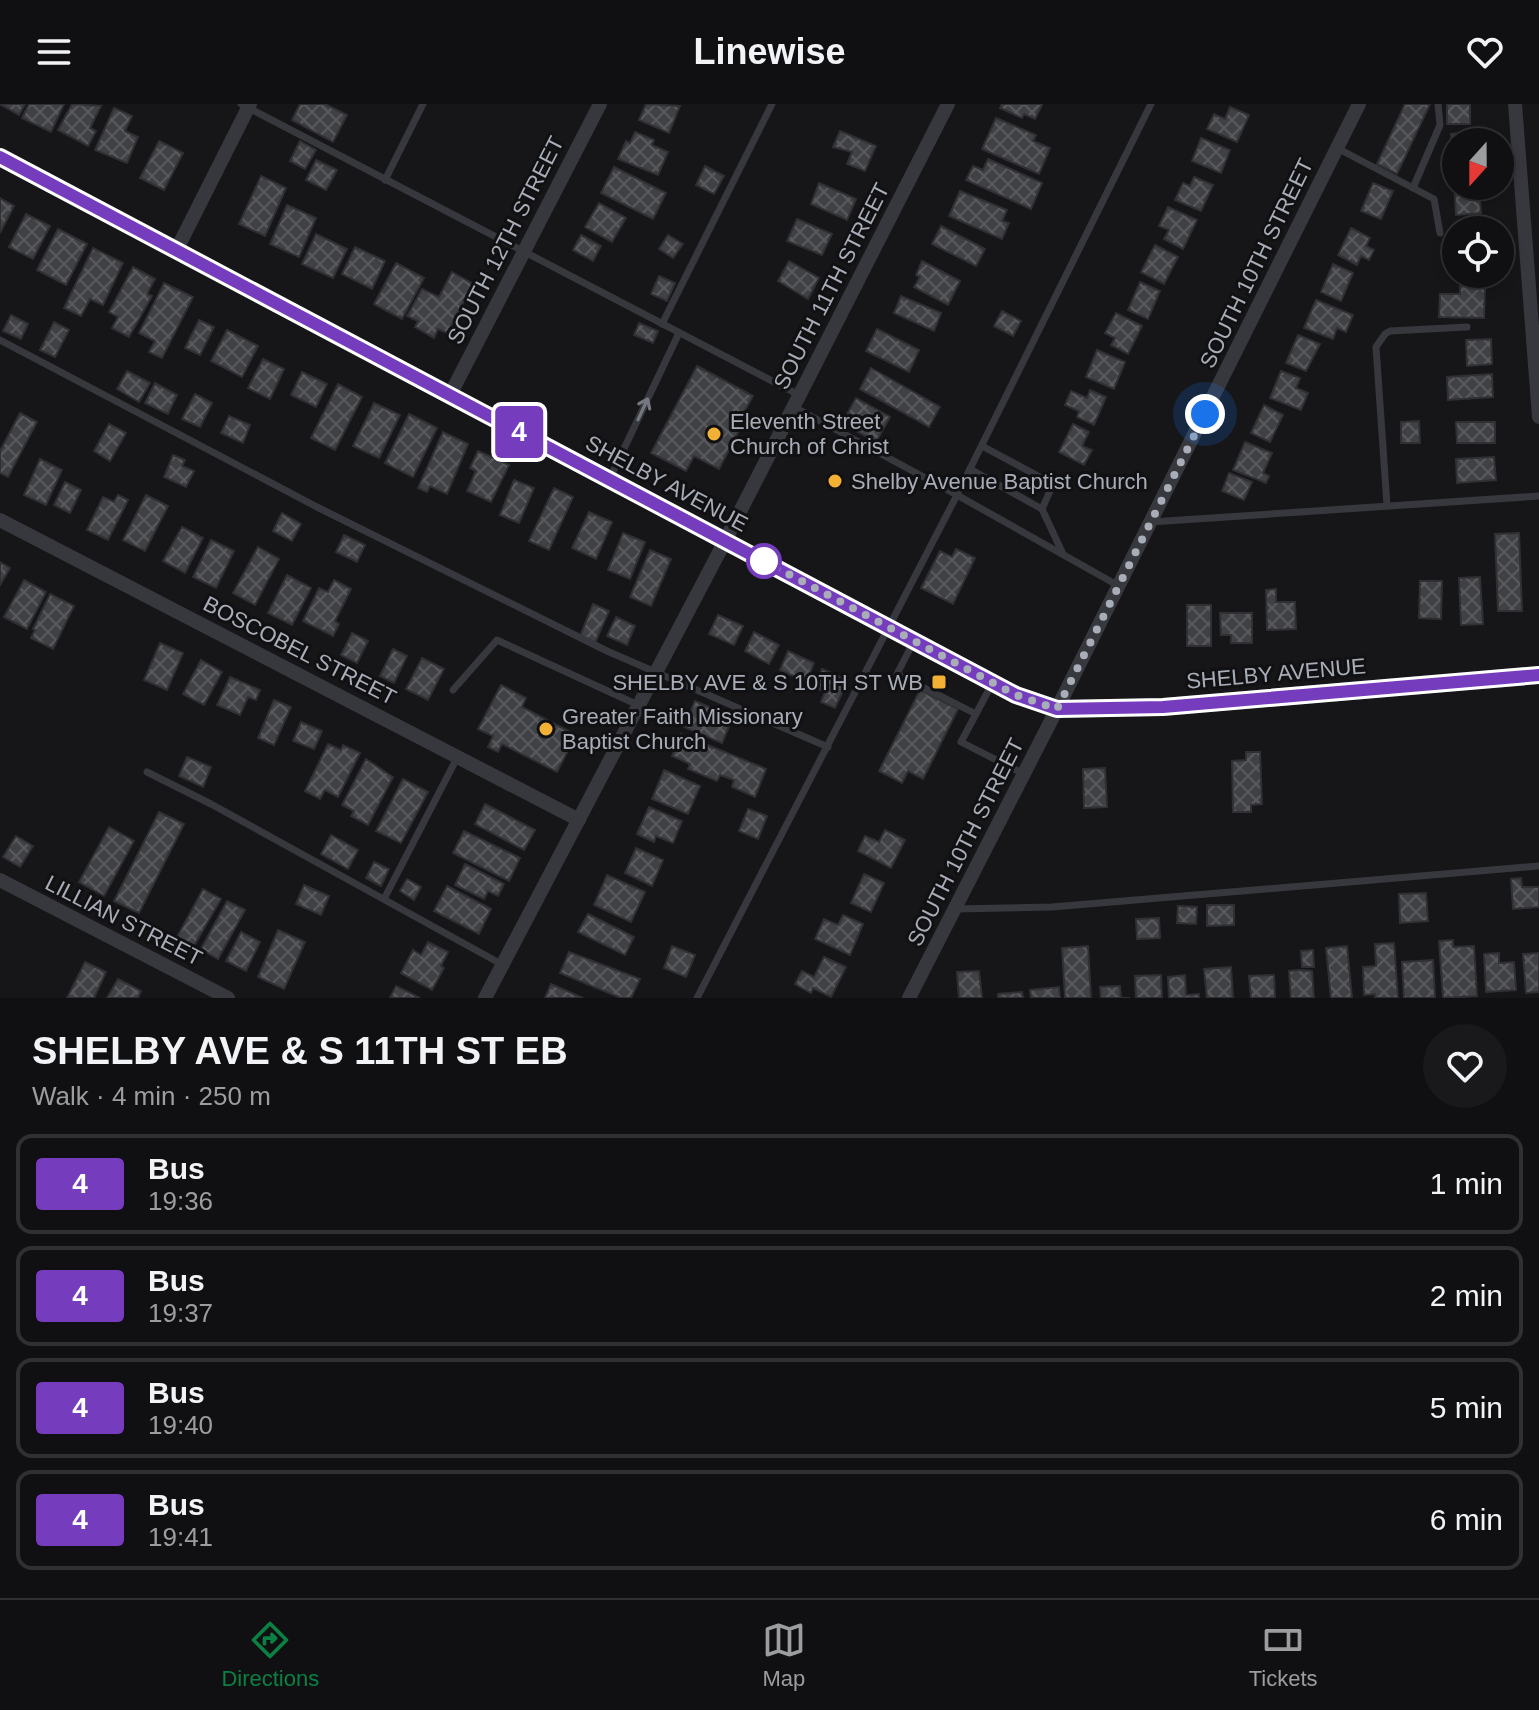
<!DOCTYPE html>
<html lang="en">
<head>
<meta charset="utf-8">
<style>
	:root { --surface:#101012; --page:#19191b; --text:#f1f3f6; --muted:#9c9d9f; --line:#303032; --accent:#0b8043 }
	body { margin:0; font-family:Arial,sans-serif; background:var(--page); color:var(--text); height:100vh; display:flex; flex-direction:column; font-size:30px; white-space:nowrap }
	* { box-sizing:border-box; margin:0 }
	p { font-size:26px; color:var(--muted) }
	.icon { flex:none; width:44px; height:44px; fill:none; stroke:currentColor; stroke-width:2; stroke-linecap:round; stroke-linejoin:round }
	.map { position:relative; height:894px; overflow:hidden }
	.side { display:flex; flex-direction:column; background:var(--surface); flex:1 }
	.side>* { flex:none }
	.badge { padding:0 16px; border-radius:6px; font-size:28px; line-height:52px }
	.needle { width:52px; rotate:201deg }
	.controls { position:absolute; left:1442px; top:24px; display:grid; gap:16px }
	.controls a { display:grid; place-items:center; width:72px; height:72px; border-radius:50%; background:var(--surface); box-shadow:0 4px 12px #0003,0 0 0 2px var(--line); font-size:40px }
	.you { position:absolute; width:40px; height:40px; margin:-20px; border:6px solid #fff; border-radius:50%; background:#1a73e8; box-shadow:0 0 0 12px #1a73e833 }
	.map>.badge { position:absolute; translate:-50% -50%; box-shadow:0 0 0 4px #fff }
	.round { display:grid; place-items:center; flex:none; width:84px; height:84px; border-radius:42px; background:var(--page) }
	.head { display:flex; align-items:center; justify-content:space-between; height:136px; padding:0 32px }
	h1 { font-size:38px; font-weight:600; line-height:60px }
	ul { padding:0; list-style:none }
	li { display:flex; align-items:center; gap:24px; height:100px; margin:0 16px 12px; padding:0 16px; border:4px solid var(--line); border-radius:16px }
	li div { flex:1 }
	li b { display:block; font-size:30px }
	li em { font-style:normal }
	li .badge { min-width:88px; font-weight:700; text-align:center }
	header { display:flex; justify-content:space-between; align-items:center; height:104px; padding:0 32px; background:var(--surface); font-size:36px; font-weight:600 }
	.dock { display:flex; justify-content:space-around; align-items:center; height:112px; border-top:2px solid var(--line); background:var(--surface); font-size:22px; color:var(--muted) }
	.dock a { display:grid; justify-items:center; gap:4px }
	.dock .on { color:var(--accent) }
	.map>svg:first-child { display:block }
	.building { fill:url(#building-cross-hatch); stroke:#303034; stroke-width:2 }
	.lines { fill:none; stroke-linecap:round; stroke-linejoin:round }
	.service { stroke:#37383d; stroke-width:7 }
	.minor { stroke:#37383d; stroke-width:14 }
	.tertiary { stroke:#37383d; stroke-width:18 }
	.oneway { stroke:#757881 }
	.line-casing { stroke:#fff; stroke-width:18 }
	.line { stroke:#753cbe; stroke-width:12 }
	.walk { stroke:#a8adb8; stroke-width:8; stroke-dasharray:0 14.4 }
	.poi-dot { fill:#f2b134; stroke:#111113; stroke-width:3 }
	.stop-dot { fill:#fff; stroke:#753cbe; stroke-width:4 }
	.labels { text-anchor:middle; stroke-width:6; stroke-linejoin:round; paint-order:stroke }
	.street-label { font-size:22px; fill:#a8adb8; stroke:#111113 }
	.poi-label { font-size:22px; fill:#a8adb8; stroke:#111113; text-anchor:start }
</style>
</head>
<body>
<header><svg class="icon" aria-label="menu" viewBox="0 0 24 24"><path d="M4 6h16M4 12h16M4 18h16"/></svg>Linewise<svg class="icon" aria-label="heart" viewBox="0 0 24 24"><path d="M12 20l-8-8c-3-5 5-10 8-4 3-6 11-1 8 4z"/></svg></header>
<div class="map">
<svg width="1539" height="894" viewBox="0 0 1539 894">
	<defs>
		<pattern id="building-cross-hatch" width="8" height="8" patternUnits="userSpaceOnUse" patternTransform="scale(2)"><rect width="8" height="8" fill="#404145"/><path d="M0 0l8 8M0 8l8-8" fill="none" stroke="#595a5e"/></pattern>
	</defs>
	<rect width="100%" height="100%" fill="#161618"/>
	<!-- building -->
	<g class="building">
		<polygon points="0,0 25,0 19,11"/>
		<polygon points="29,0 64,0 51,28 22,14"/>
		<polygon points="72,0 101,2 90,24 96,27 88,42 58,26"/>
		<polygon points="300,0 325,0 347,11 333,38 292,16"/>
		<polygon points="646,0 680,2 669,29 639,16"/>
		<polygon points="1002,0 1041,0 1042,1 1035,15 1024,10 1022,14 1000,4"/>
		<polygon points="1405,0 1430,0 1397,70 1377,60"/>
		<rect x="1447" y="0" width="23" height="20"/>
		<polygon points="1230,3 1249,11 1237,38 1207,25 1214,10 1225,15"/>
		<polygon points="114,4 132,12 125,27 138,33 127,59 95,46"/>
		<polygon points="996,14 1036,31 1033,37 1050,44 1039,70 982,45"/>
		<polygon points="840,27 876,42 865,67 847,60 852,48 833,43"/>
		<polygon points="635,28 654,36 652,41 668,48 658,71 618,55 626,37 630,39"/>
		<polygon points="1476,28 1476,38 1456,38 1456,82 1479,82 1481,109 1456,111 1451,30"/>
		<polygon points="1201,34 1230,46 1221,69 1192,57"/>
		<polygon points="159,37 183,49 164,86 140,74"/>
		<polygon points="300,37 316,46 305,65 290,57"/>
		<polygon points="988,55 1042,79 1031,105 966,76 973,62 983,66"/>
		<polygon points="316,56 337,66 326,86 306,76"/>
		<polygon points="705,62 724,72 714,90 696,81"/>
		<polygon points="614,63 666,89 653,115 601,89"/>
		<polygon points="261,72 286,84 265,132 239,120"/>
		<polygon points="1194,73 1213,81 1201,107 1175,96 1183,79 1190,82"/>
		<polygon points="819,79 856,95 847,116 811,100"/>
		<polygon points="1373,79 1393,87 1381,115 1361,107"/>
		<polygon points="960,87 1007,106 1002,117 1009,119 1002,135 949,112"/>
		<polygon points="0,94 14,102 0,129"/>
		<polygon points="599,99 626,114 612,138 585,123"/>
		<polygon points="287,101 316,114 299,153 270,140"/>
		<polygon points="1168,103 1197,116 1183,145 1164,135 1169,126 1159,122"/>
		<polygon points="26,110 50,122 33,155 9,143"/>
		<polygon points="797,115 832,130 822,151 787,137"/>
		<polygon points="941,122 985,145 976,162 932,140"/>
		<polygon points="1351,124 1370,134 1366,142 1374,146 1369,156 1361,152 1357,161 1338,151"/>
		<polygon points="58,125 87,140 66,181 37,166"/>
		<polygon points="316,130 347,145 333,174 302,160"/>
		<polygon points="581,131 601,142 593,157 573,146"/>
		<polygon points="668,131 683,140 673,154 659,145"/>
		<polygon points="1155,141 1178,153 1164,180 1141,168"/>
		<polygon points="355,143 385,157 372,185 342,170"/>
		<polygon points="93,144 123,159 103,201 90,195 81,212 64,204"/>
		<polygon points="789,157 819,174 808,195 778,177"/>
		<polygon points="922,157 960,177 948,201 914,183 920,173 916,171"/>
		<polygon points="396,159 424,174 402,215 374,200"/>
		<polygon points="1333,160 1353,169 1341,197 1321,188"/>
		<polygon points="133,163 155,175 147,190 152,192 129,233 112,224 118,213 109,208"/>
		<polygon points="452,168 473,180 447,229 438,225 434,234 415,223 418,217 407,212 422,185 439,193"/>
		<polygon points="659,172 675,179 667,197 651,190"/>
		<polygon points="1140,178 1160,187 1148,215 1128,206"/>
		<polygon points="164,179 193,193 162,254 149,248 155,237 139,229"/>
		<polygon points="1460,182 1485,183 1484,214 1439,213 1440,190 1460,190"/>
		<polygon points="901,192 941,209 934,227 894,209"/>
		<polygon points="1316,196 1353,211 1346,228 1337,224 1333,235 1304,224"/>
		<polygon points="1002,207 1021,217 1013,232 994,222"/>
		<polygon points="1116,209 1142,222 1128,250 1111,241 1115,234 1105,229"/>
		<polygon points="11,211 28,220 21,235 3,227"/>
		<polygon points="199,216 214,223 200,251 185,244"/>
		<polygon points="54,218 69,226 55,253 40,246"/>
		<polygon points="639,219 658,227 653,239 634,231"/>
		<polygon points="877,225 919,246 909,268 866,247"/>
		<polygon points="227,226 258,242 242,273 211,257"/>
		<polygon points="1298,231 1320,240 1306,267 1286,259"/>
		<polygon points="1491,235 1492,260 1467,262 1466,236"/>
		<polygon points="1097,246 1125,258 1114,285 1086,273"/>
		<polygon points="263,255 284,265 270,295 248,284"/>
		<polygon points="697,262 753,292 739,317 743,319 719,365 694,352 686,367 651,349"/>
		<polygon points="871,264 940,303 929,323 860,285"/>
		<polygon points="127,267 150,279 139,298 117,285"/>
		<polygon points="1281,267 1300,274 1296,284 1308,289 1301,306 1270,294"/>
		<polygon points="302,268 327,280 316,303 291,291"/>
		<polygon points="1492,270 1493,293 1448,296 1447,273"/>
		<polygon points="155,279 177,291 168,310 145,299"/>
		<polygon points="338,280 362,293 335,346 311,334"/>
		<polygon points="1090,286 1106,293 1094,321 1077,313 1079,307 1065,301 1071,287 1087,294"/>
		<polygon points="195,290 212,299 200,323 182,315"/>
		<polygon points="856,294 890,313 876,338 842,319"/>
		<polygon points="374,299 400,311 379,354 353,342"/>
		<polygon points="1264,301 1283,311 1270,338 1251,329"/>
		<polygon points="20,309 37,318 8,373 0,369 0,347"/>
		<polygon points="409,310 437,324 413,373 385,359"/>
		<polygon points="229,312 250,321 243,339 221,329"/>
		<polygon points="1419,317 1420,339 1401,339 1401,318"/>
		<polygon points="1456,318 1495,318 1495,339 1457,339"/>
		<polygon points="109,320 126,329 110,357 94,347"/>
		<polygon points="1073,320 1089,328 1082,342 1092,346 1084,361 1059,348"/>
		<polygon points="443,328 468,340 447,390 430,382 427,388 418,384"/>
		<polygon points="1245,338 1272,349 1263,369 1269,372 1266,379 1233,366"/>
		<polygon points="478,347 509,361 491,398 467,387 476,367 470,364"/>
		<polygon points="173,351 185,356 182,362 194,367 186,383 164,373"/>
		<polygon points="1494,353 1496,376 1457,379 1456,355"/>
		<polygon points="40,355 62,366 46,401 24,391"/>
		<polygon points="1229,369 1252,378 1244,396 1222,387"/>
		<polygon points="514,376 534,384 519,419 500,411"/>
		<polygon points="65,378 81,386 70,409 54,401"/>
		<polygon points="554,384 573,393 549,446 529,437"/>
		<polygon points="118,391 128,396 108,436 87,426 103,393 114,398"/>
		<polygon points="146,391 168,402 145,447 123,436"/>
		<polygon points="589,408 612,418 596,455 572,444"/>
		<polygon points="282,409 301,420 292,437 273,427"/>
		<polygon points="182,423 203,434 185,469 163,457"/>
		<polygon points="623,429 645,438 630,475 608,466"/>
		<polygon points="1519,429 1522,507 1498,507 1495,430"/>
		<polygon points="344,431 365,441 357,458 336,448"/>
		<polygon points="211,436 234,447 216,484 193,473"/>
		<polygon points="258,443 279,455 255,501 233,489"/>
		<polygon points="956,445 975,454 953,500 921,484 940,447 952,453"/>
		<polygon points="650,446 671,455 651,502 630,493"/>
		<polygon points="0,458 10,464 0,481"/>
		<polygon points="287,471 311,484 292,521 268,509"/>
		<polygon points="1480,473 1483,520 1461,521 1459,474"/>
		<polygon points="24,476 46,488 27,525 4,513"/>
		<polygon points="334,476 351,485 335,517 339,520 333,532 303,517 319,484 328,488"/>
		<polygon points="1420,477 1442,477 1441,515 1419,514"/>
		<polygon points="1276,485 1276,498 1295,498 1296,525 1267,526 1266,486"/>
		<polygon points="50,490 74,502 53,545 31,534 35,526 33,525"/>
		<polygon points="593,500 609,507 595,539 580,532"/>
		<rect x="1187" y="501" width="24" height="41"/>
		<polygon points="1220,509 1252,509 1252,539 1231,539 1231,531 1221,531"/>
		<polygon points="718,511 743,522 734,541 709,530"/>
		<polygon points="616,513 635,522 627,541 607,532"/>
		<polygon points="754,528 779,541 769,560 745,547"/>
		<polygon points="352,529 368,537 357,559 341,551"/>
		<polygon points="160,539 183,549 167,586 144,576"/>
		<polygon points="393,545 407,552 394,579 380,572"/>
		<polygon points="788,547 814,559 806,578 780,566"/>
		<polygon points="422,554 444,565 428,596 406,585"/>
		<polygon points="201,556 222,568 204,601 183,590"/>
		<polygon points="822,565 848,576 835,604 821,598 825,588 814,583"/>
		<polygon points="230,573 260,586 256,596 248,593 240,611 217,601"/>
		<polygon points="501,581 526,594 522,603 576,631 557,668 502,640 498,648 488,643 493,632 478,625"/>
		<polygon points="920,586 958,605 923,675 908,667 902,679 879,667"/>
		<polygon points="274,596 291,603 274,641 258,634"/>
		<polygon points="695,597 733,613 722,639 684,623"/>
		<polygon points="301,618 322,627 314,645 293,637"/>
		<polygon points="681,630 766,665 755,693 732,683 734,676 720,671 717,677 688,665 690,660 672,652"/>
		<polygon points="328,640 341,646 343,641 360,649 338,693 325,686 320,695 305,687"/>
		<polygon points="1246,648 1260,648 1262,700 1251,701 1251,708 1233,708 1232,657 1246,656"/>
		<polygon points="187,653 211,663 203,683 179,672"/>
		<polygon points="366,655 393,673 368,721 351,712 354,707 342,701"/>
		<polygon points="1105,664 1107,703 1084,704 1083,665"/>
		<polygon points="664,666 700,682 688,710 652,695"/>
		<polygon points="403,675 428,688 401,739 376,727"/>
		<polygon points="485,700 535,726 524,746 475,720"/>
		<polygon points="649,703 682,717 673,739 656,732 654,738 637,730"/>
		<polygon points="748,705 767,712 758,735 739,727"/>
		<polygon points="159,708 184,720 139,809 114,797"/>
		<polygon points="109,723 134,737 104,792 79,778"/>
		<polygon points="885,726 905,736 891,764 858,747 865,732 879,738"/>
		<polygon points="464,727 520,754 509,777 453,749"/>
		<polygon points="331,731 358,746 348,765 321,750"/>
		<polygon points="16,732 33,742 20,763 3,753"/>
		<polygon points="636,744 663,756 652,782 625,769"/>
		<polygon points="374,758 389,765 381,782 366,774"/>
		<polygon points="465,760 504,780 498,792 488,787 484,795 455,781"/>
		<polygon points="864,770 884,779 871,808 851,799"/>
		<polygon points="607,771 645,788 631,818 594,801"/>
		<polygon points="1521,774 1522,783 1539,783 1539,803 1513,805 1511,775"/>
		<polygon points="407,775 421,783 414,796 400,787"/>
		<polygon points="304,781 329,792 321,811 296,800"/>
		<polygon points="447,782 491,805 479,830 434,807"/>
		<polygon points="203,785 221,795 194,842 177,833"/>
		<polygon points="1426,789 1428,817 1400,819 1399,790"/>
		<polygon points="227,797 245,806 218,855 201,845"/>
		<polygon points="1207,801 1234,801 1234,821 1207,822"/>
		<polygon points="1178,802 1197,803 1196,820 1177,819"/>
		<polygon points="588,810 634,833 625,851 578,828"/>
		<polygon points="843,811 863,820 850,851 815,835 824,815 838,821"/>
		<polygon points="1159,814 1160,834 1137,835 1136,815"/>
		<polygon points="278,826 305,838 284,885 258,873"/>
		<polygon points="241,828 260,838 246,867 226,857"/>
		<polygon points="1453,836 1453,843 1474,842 1477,892 1443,894 1439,837"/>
		<polygon points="428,838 448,848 441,862 444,864 432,886 401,869 413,846 421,851"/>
		<polygon points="1394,839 1398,894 1375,894 1375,890 1364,891 1363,863 1376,862 1375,840"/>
		<polygon points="672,842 695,851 686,873 664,864"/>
		<polygon points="1088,842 1091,894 1065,894 1062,844"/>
		<polygon points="1347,842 1352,894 1331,894 1326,844"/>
		<polygon points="1313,846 1314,863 1302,863 1301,847"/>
		<polygon points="569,848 640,875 631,894 621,894 560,869"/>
		<polygon points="1499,849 1499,859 1514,858 1516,886 1486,888 1484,850"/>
		<polygon points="1539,849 1539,888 1526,889 1523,850"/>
		<polygon points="824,853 846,863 831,893 813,884 811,889 795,880 802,867 814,873"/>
		<polygon points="1433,856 1435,894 1404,894 1402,858"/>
		<polygon points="85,858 106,868 94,894 67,894"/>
		<polygon points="1231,863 1233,894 1207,894 1204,865"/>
		<polygon points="1299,866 1312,867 1314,894 1291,894 1289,867"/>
		<polygon points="979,867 982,894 959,894 957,868"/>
		<polygon points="1161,871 1162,894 1136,894 1135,872"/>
		<polygon points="1185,871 1186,891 1199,890 1199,894 1169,894 1168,873"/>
		<polygon points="1274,871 1275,894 1251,894 1249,872"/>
		<polygon points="118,875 141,887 138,894 107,894"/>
		<polygon points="551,880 583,894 545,894"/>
		<polygon points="396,882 420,894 390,894"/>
		<polygon points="1120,882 1121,894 1130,894 1101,894 1100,883"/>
		<polygon points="1059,883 1060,894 1031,894 1030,886"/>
		<polygon points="1022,888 1023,894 998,894 998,890"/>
	</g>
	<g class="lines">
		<!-- service -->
		<g class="service">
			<polyline points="241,0 799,291"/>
			<polyline points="1337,44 1434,95 1440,129"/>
			<polyline points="385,76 423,0"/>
			<polyline points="1413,84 1440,21 1438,0"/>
			<polyline points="662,220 772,0"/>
			<polyline points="0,236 317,403 607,547 828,643"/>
			<polyline points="982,342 1053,380 1042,405"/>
			<polyline points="970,365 1042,405 1063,450"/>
			<polyline points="610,374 679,229"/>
			<polyline points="1387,401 1376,243 1385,230 1390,227 1467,223"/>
			<polyline points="1151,418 1539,392"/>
			<polyline points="1119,482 957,391 1151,0"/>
			<polyline points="914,537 897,570 976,610"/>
			<polyline points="993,578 961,638 1024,670"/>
			<polyline points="453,586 497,536 638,601"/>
			<polyline points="147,668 211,700 503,861"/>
			<polyline points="384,795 458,652"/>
			<polyline points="955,805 1052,803 1539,762"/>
			<polyline points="697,894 957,391 794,303"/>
		</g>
		<!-- minor -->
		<g class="minor">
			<polyline points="1515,0 1539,313"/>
			<polyline points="176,147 250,0"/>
			<polyline points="450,291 600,0"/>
			<polyline points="0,416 579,716"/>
			<polyline points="0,776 228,894"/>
			<polyline points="485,894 725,437 948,0"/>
			<polyline points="909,894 1057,605 1359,0"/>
		</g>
		<!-- tertiary -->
		<polyline class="tertiary" points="0,53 1016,591 1057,605 1163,603 1539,571"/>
	</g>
	<!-- one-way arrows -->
	<defs><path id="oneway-shaft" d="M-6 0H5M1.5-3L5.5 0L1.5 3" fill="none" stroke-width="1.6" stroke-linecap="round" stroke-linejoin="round" transform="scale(2)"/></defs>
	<use class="oneway" href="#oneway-shaft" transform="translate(643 305) rotate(-65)"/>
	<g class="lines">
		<defs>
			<polyline id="line" points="0,53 1016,591 1057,605 1163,603 1539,571"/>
		</defs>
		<!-- line casing -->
		<use href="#line" class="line-casing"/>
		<!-- line -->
		<use href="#line" class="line"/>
		<!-- walk -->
		<polyline class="walk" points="764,457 1016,591 1057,605 1205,310"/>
	</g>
	<!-- markers -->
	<g class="poi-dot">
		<circle cx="714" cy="330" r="8"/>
		<circle cx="835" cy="377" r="8"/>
		<rect x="931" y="570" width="16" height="16" rx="4"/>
		<circle cx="546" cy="625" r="8"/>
	</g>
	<circle class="stop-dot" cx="764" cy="457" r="16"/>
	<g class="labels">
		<!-- street labels -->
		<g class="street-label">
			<text transform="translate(505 136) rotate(-63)" y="8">SOUTH 12TH STREET</text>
			<text transform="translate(1256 159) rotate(-64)" y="8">SOUTH 10TH STREET</text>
			<text transform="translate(831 182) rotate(-63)" y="8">SOUTH 11TH STREET</text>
			<text transform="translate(667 379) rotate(28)" y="8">SHELBY AVENUE</text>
			<text transform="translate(300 546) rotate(27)" y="8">BOSCOBEL STREET</text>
			<text transform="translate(1276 569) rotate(-5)" y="8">SHELBY AVENUE</text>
			<text transform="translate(965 738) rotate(-63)" y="8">SOUTH 10TH STREET</text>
			<text transform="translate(124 816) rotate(27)" y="8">LILLIAN STREET</text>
		</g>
		<!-- poi labels -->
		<g class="poi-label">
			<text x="730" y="325">Eleventh Street<tspan x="730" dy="25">Church of Christ</tspan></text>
			<text x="851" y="385">Shelby Avenue Baptist Church</text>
			<text x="923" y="586" text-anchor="end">SHELBY AVE &amp; S 10TH ST WB</text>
			<text x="562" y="620">Greater Faith Missionary<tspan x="562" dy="25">Baptist Church</tspan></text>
		</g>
	</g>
</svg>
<div class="controls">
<a><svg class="needle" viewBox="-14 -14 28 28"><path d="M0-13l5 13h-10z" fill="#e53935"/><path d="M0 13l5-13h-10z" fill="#9c9d9f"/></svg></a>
<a><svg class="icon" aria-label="locate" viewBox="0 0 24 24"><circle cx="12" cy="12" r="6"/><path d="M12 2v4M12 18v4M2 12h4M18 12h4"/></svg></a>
</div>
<div class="you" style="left:1205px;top:310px"></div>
<b class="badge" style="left:519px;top:328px;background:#753cbe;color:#fff">4</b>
</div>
<section class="side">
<div class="head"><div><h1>SHELBY AVE &amp; S 11TH ST EB</h1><p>Walk · 4 min · 250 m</p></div><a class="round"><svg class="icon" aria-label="heart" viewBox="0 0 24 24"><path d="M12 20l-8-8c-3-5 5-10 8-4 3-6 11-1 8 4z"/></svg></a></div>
<ul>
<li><span class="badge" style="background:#753cbe;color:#fff">4</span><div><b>Bus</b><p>19:36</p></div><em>1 min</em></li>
<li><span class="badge" style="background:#753cbe;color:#fff">4</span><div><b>Bus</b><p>19:37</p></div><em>2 min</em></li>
<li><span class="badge" style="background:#753cbe;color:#fff">4</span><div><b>Bus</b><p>19:40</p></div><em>5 min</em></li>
<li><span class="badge" style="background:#753cbe;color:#fff">4</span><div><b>Bus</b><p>19:41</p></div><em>6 min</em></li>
</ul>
</section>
<nav class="dock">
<a class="on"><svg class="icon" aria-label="directions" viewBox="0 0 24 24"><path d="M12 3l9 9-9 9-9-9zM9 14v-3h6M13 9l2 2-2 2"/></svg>Directions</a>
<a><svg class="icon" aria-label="map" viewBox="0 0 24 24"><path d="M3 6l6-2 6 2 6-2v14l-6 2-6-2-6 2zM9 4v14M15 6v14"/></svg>Map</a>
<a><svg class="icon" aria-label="tickets" viewBox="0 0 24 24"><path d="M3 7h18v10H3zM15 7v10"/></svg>Tickets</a>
</nav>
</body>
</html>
